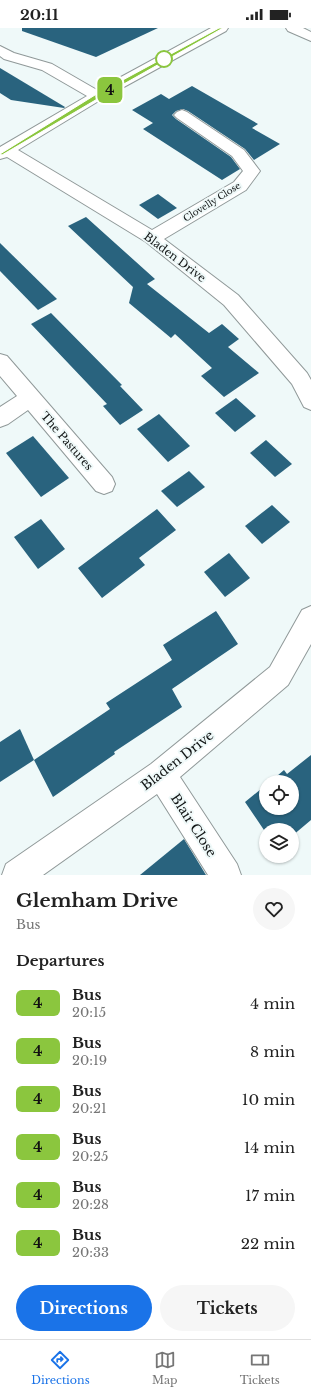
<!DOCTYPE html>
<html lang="en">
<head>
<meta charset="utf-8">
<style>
	:root { --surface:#fff; --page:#f6f6f6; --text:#222; --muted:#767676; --line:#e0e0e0; --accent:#1a73e8 }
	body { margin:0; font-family:"Libre Baskerville",serif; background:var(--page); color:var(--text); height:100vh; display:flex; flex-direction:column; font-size:15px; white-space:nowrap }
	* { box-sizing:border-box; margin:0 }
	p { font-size:13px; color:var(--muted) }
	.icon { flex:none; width:22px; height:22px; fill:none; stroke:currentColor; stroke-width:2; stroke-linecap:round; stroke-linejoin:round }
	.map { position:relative; height:847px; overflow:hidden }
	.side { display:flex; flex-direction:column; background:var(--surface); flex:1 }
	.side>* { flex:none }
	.badge { padding:0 8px; border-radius:6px; font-size:14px; line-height:26px }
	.fabs { position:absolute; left:259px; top:747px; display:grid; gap:8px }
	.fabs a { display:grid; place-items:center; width:40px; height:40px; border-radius:50%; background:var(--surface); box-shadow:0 1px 3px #0004; font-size:20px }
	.map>.badge { position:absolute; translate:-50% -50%; box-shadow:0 0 0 2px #fff }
	h2 { padding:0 16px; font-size:15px; line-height:36px }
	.round { display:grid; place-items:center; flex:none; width:42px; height:42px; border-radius:21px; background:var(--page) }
	.summary { display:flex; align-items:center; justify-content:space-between; height:68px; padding:0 16px }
	h1 { font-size:19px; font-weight:800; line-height:30px }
	.cta { display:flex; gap:8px; margin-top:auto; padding:8px 16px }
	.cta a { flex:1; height:46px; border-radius:24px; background:var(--accent); color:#fff; font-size:16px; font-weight:800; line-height:46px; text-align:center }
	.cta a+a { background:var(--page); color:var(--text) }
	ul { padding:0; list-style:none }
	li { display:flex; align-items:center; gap:12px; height:48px; padding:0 16px }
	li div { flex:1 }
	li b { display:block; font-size:15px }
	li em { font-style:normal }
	li .badge { min-width:44px; font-weight:700; text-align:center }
	.status { display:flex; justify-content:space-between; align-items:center; height:28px; padding:0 20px; background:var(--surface); direction:ltr }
	.status svg { height:11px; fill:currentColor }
	.menu { display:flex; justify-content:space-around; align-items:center; height:56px; border-top:1px solid var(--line); background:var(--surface); font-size:11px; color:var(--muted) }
	.menu a { display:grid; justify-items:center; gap:2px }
	.menu .active { color:var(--accent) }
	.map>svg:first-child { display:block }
	.building { fill:#29637e }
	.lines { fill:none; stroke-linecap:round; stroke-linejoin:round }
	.minor-casing { stroke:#909999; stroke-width:2 }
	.minor { fill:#fff; fill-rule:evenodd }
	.line { fill:#8bc63e; stroke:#fff }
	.stop-dot { fill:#fff; stroke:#8bc63e; stroke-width:2 }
	.labels { text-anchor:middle; stroke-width:4; stroke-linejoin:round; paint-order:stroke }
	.far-street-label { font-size:9px; fill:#121515; stroke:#eff9f9 }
	.street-label { font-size:11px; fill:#121515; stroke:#eff9f9 }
	.near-street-label { font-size:13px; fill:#121515; stroke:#eff9f9 }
</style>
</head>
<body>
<div class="status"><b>20:11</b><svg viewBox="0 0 49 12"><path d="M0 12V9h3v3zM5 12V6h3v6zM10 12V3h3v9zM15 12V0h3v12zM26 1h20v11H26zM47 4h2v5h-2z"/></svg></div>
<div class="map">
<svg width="311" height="847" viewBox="0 0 311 847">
	<rect width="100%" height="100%" fill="#eff9f9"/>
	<!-- building -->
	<g class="building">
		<polygon points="22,0 158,0 96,29 22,3"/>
		<polygon points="0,40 65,79 64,80 11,72 0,65"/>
		<polygon points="192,58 258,96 252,100 280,116 254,132 245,121 188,83 183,81 176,83 172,87 176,91 231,129 240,141 222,152 143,101 153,95 132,82 161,66 169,71"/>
		<polygon points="158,166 177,180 158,191 139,177"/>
		<polygon points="86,189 155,251 147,256 209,305 222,296 239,311 228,319 259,345 224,369 201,348 212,340 175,306 171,310 129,275 133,259 68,198"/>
		<polygon points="0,215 57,271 38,282 0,243"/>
		<polygon points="51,285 122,357 120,358 143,382 120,397 103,378 107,376 31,296"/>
		<polygon points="236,370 256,388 235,404 215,385"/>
		<polygon points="159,386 190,418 168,434 137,401"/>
		<polygon points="33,408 69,450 41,469 6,425"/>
		<polygon points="266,412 292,436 275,449 250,425"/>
		<polygon points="189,443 205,459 177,479 161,463"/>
		<polygon points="272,477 290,494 262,516 245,498"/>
		<polygon points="157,481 176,502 139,530 145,537 102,570 78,540"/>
		<polygon points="41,491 65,521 38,541 14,509"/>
		<polygon points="229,525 250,550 225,569 204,544"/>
		<polygon points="216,583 238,616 172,661 182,679 114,724 115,726 53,769 34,732 110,681 106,675 172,632 163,617"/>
		<polygon points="20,701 34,732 0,754 0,714"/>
		<polygon points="311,727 311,792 292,808 292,802 266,802 266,805 245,774 266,757 266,780 292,780 292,754 270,754 284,742 287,746"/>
		<polygon points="184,811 206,847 140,847"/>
	</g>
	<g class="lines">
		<defs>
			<g id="minor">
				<polygon points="211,0 228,0 226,3 102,71 18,122 152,202 234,154 243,143 232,128 177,90 174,87 177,84 182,82 187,84 244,122 260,143 246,162 164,211 238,267 307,345 311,352 311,382 304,379 292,356 224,277 146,214 7,129 0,131 0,119 87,68 42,42 4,31 0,28 0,18 14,25 52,36 97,62"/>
				<polygon points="286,0 303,0 311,4 311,13 288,3"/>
				<polygon points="0,326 7,328 112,449 115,456 112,463 104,466 96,463 28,382 8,396 0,399 0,379 17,368 0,348"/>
				<polygon points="311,578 311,616 288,657 180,749 237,836 241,847 208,847 157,766 43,847 2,847 6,836 151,736 270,639 302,582"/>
			</g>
		</defs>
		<!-- minor casing -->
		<use href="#minor" class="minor-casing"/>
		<!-- minor -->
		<use href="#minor" class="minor"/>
	</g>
	<!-- line -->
	<polygon class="line" points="219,0 223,0 99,70 2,127 0,126 95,67"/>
	<!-- markers -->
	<circle class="stop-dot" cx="164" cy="31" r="8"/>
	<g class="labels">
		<!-- far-street labels -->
		<g class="far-street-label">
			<text transform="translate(212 174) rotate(-32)" y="3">Clovelly Close</text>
		</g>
		<!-- street labels -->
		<g class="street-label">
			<text transform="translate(175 229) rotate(37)" y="4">Bladen Drive</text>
			<text transform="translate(67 413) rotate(49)" y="4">The Pastures</text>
		</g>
		<!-- near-street labels -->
		<g class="near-street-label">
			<text transform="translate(177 732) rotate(-38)" y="5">Bladen Drive</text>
			<text transform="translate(194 797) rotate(57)" y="5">Blair Close</text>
		</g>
	</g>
</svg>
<div class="fabs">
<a><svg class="icon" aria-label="locate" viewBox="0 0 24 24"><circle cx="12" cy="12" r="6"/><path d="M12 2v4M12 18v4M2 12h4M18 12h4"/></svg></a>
<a><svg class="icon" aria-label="layers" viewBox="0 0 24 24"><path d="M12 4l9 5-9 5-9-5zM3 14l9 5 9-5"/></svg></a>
</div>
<b class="badge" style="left:110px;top:62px;background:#8bc63e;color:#111">4</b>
</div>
<section class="side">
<div class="summary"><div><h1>Glemham Drive</h1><p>Bus</p></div><a class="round"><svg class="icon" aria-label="heart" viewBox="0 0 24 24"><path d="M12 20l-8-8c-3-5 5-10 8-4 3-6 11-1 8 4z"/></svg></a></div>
<h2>Departures</h2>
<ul>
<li><span class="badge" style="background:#8bc63e;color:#111">4</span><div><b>Bus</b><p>20:15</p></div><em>4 min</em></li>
<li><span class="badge" style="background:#8bc63e;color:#111">4</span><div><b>Bus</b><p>20:19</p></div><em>8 min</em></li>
<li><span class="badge" style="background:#8bc63e;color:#111">4</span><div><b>Bus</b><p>20:21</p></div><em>10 min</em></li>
<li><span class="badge" style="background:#8bc63e;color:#111">4</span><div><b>Bus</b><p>20:25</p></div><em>14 min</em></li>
<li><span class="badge" style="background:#8bc63e;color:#111">4</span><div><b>Bus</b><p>20:28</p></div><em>17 min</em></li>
<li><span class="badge" style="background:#8bc63e;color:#111">4</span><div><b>Bus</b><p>20:33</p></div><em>22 min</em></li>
</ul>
<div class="cta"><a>Directions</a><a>Tickets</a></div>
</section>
<nav class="menu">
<a class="active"><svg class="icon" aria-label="directions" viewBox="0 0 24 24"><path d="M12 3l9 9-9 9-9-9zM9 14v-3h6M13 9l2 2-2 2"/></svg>Directions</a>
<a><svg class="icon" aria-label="map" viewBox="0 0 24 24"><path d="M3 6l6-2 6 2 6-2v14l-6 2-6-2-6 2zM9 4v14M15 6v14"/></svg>Map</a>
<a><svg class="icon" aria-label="tickets" viewBox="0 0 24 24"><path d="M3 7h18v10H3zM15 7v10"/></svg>Tickets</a>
</nav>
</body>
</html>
